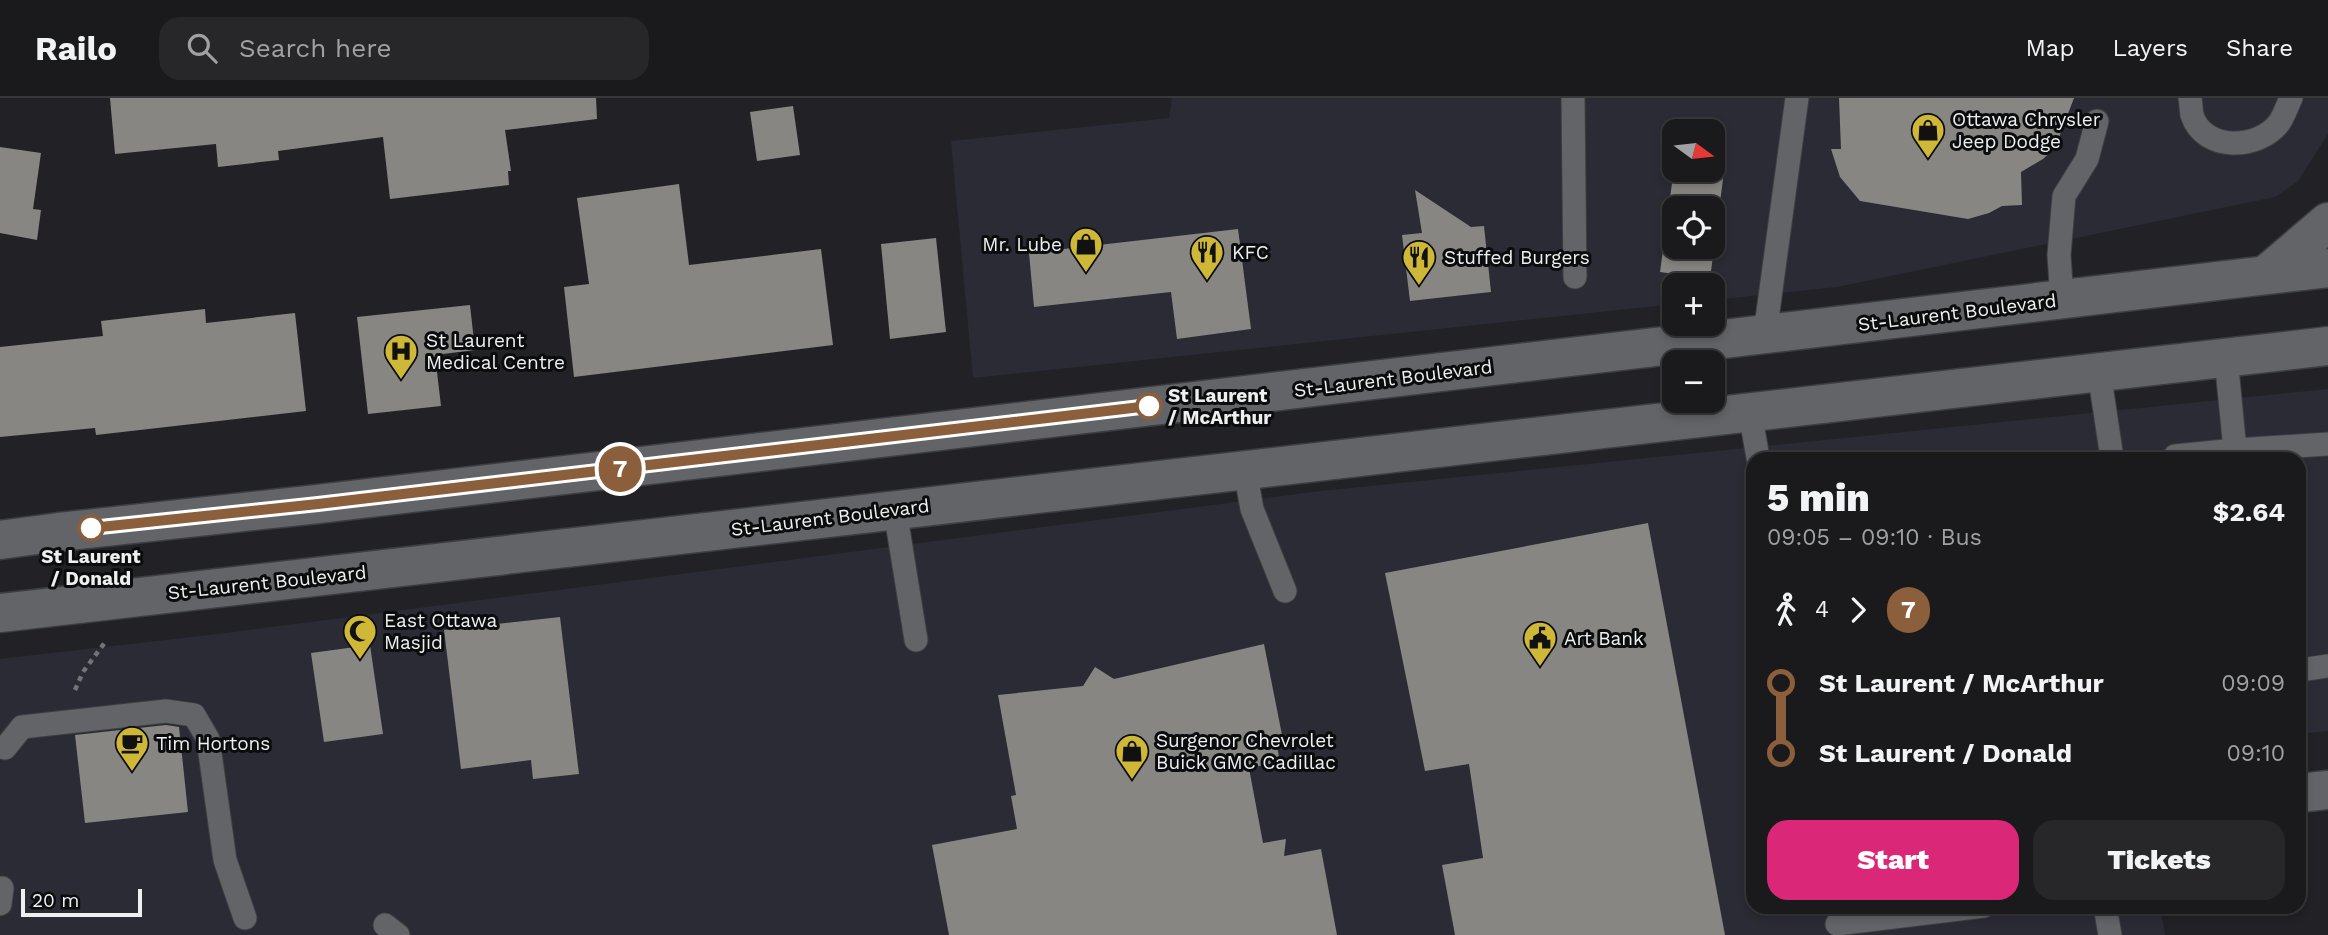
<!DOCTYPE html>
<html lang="en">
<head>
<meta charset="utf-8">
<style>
	:root { --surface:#1a1a1c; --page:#272729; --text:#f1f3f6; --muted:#9fa1a3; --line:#38383b; --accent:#db2777 }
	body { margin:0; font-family:"Work Sans",sans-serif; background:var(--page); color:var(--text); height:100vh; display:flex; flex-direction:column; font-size:26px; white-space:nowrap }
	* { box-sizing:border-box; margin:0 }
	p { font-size:23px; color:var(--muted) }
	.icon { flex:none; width:38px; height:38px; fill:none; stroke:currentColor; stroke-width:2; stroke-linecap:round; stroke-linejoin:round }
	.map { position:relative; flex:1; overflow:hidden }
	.details { position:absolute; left:1746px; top:354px; width:560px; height:462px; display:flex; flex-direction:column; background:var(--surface); border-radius:21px; box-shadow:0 4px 10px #0003,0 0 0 2px var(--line) }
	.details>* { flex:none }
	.badge { padding:0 14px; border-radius:23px; font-size:24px; line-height:46px }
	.needle { width:46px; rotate:105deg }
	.tools { position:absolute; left:1662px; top:21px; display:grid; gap:14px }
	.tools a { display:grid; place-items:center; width:63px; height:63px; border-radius:14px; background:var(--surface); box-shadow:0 4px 10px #0003,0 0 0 2px var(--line); font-size:35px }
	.scale { position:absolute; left:21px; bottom:18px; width:121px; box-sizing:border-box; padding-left:7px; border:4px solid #efeff2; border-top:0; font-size:19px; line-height:24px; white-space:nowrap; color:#efeff2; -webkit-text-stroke:5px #0b0c0d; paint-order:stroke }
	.map>.badge { position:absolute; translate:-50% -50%; box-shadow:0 0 0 4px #fff }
	.legs { display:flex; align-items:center; gap:10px; height:77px; padding:0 21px; font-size:23px }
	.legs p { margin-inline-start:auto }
	.headline { display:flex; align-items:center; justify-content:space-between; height:119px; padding:0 21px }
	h1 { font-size:38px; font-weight:800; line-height:52px }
	.button { display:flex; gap:14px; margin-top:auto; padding:14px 21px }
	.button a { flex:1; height:80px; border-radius:21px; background:var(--accent); color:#fff; font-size:28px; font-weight:800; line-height:80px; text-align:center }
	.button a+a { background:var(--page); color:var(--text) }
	ul { padding:0 21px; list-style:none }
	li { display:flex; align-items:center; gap:24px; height:70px; font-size:26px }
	li i { display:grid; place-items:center; width:10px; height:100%; margin:0 9px; background:currentColor }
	li i::after { content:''; width:18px; height:18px; margin:-9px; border:5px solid; border-radius:50%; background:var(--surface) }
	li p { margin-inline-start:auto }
	li:first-child i { background:linear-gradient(#0000 50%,currentColor 0) }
	li:last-child i { background:linear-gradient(currentColor 50%,#0000 0) }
	header { display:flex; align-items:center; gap:42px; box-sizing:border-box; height:98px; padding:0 35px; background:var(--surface); border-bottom:2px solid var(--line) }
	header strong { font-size:33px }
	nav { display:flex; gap:38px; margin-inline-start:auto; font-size:24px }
	.search { width:490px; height:63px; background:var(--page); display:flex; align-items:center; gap:18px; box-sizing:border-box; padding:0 24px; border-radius:21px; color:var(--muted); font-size:26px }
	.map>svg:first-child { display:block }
	.built { fill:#2a2b34; fill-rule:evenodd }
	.building { fill:#878682; fill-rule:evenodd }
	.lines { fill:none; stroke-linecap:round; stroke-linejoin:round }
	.service-casing { stroke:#3d3e41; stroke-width:25 }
	.minor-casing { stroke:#3d3e41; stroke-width:41 }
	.secondary-casing { stroke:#3d3e41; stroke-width:41 }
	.path { stroke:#747478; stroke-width:4.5; stroke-dasharray:5 5; stroke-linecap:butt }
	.service { stroke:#636468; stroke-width:23 }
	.minor { stroke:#636468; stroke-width:38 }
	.secondary { stroke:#636468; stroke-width:38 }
	.line-1-casing { stroke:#fff; stroke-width:16 }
	.line-1 { stroke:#8b5e3c; stroke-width:10 }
	.stop-1-dot { fill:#fff; stroke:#8b5e3c; stroke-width:3.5 }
	.labels { text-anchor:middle; stroke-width:6; stroke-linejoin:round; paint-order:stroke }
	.poi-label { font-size:19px; fill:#efeff2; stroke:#0b0c0d; text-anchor:start }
	.street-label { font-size:19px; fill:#efeff2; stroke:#0b0c0d }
	.stop-label { font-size:19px; font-weight:bold; fill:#efeff2; stroke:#0b0c0d; text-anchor:start }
</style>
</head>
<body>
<header>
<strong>Railo</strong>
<div class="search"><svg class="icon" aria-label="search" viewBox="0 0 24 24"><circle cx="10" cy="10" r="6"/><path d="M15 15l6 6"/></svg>Search here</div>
<nav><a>Map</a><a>Layers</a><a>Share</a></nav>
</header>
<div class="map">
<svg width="2328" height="837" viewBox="0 0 2328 837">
	<rect width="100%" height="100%" fill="#222226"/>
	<!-- built -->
	<g class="built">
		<path d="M1172 0H2328V36L2298 83 2275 99 1837 189 1713 202V187H1675V206L973 280 951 43 1169 20ZM1675 33H1713V72H1675ZM1675 110H1713V149H1675Z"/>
		<polygon points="2328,291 2328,633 2300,636 2300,360 1754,360 1754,808 2160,809 2165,837 0,837 0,561 226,535 1321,393"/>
	</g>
	<!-- building -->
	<g class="building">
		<polygon points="110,0 596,0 597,21 505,32 511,73 508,73 509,87 390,101 383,39 278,53 279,62 218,69 216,46 115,56"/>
		<polygon points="1839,0 2074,0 2055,50 2043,61 2021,74 2022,107 2002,108 1989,115 1968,121 1860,103 1840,79 1831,51 1841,51"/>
		<polygon points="793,8 800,57 757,63 750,14"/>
		<polygon points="0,49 41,55 33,111 41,112 37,142 0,135"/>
		<path d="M1675 63V72H1713V64L1725 66 1710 181 1660 174ZM1675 110H1713V149H1675Z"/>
		<polygon points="679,86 689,167 821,151 833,247 574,279 564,189 589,186 577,100"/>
		<polygon points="1415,92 1471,129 1484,128 1491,194 1410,203 1402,137 1422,135"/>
		<polygon points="1238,131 1251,231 1177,241 1171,194 1034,209 1029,155"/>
		<polygon points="936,140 946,234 890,241 881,146"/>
		<polygon points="470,207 475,252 435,257 441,308 368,316 357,219"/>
		<polygon points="205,211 206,225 295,215 306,313 96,337 95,330 0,339 0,249 103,238 101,223"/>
		<polygon points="1648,425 1725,837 1455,837 1442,767 1483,760 1469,666 1425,673 1385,475"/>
		<polygon points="560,519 579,676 533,681 531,662 461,671 444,532"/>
		<polygon points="1264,546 1284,647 1277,648 1280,664 1249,670 1263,745 1286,741 1284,758 1321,751 1337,837 949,837 932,747 1017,731 1011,698 1016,697 998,597 1083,588 1095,569 1114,581"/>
		<polygon points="370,547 383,636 324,644 311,555"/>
		<polygon points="166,627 179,629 188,714 85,725 75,637"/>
	</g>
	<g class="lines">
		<defs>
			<g id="service">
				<polyline points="1573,0 1575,179"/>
				<path d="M2190 0C2191 5 2191 12 2192 17 2204 54 2258 52 2279 25 2284 18 2287 8 2291 0"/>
				<polyline points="2062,201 2059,157 2064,98 2087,61 2097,23"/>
				<polyline points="1765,236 1797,0"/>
				<polyline points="2226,260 2235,352 2328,346"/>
				<polyline points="2099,274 2112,360"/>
				<polyline points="1750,314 1758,360"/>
				<polyline points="2175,358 2235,352"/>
				<polyline points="1245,372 1252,411 1285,493"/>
				<polyline points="895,412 916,542"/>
				<polyline points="2300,572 2328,568"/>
				<polyline points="5,650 22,629 166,613 194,617 208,641 225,762 245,820"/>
				<polyline points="0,806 2,790"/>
				<polyline points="2105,808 2110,837"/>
				<polyline points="1837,826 1984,808"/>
				<polyline points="385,827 398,837"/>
			</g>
			<polyline id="minor" points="2300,695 2328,692"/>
			<g id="secondary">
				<polyline points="2267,176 2328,124"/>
				<polyline points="0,442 59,434 318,406 2328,170"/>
				<polyline points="0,515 2328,248"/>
			</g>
		</defs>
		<!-- service casing -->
		<use href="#service" class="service-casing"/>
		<!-- minor casing -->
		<use href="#minor" class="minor-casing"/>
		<!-- secondary casing -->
		<use href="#secondary" class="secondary-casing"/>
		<!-- path -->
		<polyline class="path" points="75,592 83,574 106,543"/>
		<!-- service -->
		<use href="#service" class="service"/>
		<!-- minor -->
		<use href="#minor" class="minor"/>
		<!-- secondary -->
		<use href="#secondary" class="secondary"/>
	</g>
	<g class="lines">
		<defs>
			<polyline id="line-1" points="91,430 318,406 1149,308"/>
		</defs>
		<!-- line-1 casing -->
		<use href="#line-1" class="line-1-casing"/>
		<!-- line-1 -->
		<use href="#line-1" class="line-1"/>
	</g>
	<!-- icons -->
	<defs>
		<symbol id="shop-pin" viewBox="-11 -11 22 30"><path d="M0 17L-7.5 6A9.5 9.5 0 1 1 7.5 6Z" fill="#cfb837" stroke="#0b0c0d"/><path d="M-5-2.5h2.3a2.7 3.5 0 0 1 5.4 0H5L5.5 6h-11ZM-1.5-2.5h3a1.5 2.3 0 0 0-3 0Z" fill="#111"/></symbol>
		<symbol id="restaurant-pin" viewBox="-11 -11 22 30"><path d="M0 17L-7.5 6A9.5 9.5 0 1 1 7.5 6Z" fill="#cfb837" stroke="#0b0c0d"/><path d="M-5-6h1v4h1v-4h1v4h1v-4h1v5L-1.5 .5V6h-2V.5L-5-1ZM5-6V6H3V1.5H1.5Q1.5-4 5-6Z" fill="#111"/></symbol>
		<symbol id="hospital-pin" viewBox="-11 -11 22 30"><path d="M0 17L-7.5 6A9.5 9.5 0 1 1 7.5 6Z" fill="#cfb837" stroke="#0b0c0d"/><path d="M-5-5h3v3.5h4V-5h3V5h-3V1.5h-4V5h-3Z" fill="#111"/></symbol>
		<symbol id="mosque-pin" viewBox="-11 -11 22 30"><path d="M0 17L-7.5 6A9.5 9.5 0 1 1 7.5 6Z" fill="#cfb837" stroke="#0b0c0d"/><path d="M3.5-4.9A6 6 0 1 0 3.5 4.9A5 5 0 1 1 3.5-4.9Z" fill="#111"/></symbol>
		<symbol id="civic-pin" viewBox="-11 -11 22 30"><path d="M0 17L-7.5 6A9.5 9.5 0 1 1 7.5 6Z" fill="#cfb837" stroke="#0b0c0d"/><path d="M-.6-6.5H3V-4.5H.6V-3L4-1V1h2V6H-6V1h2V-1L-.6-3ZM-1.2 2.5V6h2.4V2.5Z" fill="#111"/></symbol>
		<symbol id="cafe-pin" viewBox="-11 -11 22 30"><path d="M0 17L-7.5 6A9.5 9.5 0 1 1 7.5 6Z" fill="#cfb837" stroke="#0b0c0d"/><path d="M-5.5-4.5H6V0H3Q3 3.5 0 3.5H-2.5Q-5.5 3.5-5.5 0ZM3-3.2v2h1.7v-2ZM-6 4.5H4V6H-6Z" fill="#111"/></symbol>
	</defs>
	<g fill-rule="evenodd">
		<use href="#shop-pin" x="1909" y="13" width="38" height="52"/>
		<use href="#shop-pin" x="1067" y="127" width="38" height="52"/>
		<use href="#restaurant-pin" x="1188" y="135" width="38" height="52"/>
		<use href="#restaurant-pin" x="1400" y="140" width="38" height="52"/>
		<use href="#hospital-pin" x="382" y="234" width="38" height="52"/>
		<use href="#mosque-pin" x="341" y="514" width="38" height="52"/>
		<use href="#civic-pin" x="1521" y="521" width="38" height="52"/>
		<use href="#cafe-pin" x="113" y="626" width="38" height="52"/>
		<use href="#shop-pin" x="1113" y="634" width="38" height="52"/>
	</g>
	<!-- markers -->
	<g class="stop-1-dot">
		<circle cx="1149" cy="308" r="12"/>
		<circle cx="91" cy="430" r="12"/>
	</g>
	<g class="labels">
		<!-- poi labels -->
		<g class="poi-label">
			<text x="1952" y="28">Ottawa Chrysler<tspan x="1952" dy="22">Jeep Dodge</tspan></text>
			<text x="1062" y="153" text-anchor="end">Mr. Lube</text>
			<text x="1232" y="161">KFC</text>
			<text x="1444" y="166">Stuffed Burgers</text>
			<text x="426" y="249">St Laurent<tspan x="426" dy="22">Medical Centre</tspan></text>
			<text x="384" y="529">East Ottawa<tspan x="384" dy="22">Masjid</tspan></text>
			<text x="1564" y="547">Art Bank</text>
			<text x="1156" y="649">Surgenor Chevrolet<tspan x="1156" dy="22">Buick GMC Cadillac</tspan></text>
			<text x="156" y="652">Tim Hortons</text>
		</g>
		<!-- street labels -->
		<g class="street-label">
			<text transform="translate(1957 214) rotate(-7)" y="7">St-Laurent Boulevard</text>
			<text transform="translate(1393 280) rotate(-7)" y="7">St-Laurent Boulevard</text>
			<text transform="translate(830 419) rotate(-7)" y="7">St-Laurent Boulevard</text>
			<text transform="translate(267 484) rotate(-6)" y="7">St-Laurent Boulevard</text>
		</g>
		<!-- stop labels -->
		<g class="stop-label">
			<text x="1168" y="304">St Laurent<tspan x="1168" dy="22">/ McArthur</tspan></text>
			<text x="91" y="465" text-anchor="middle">St Laurent<tspan x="91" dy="22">/ Donald</tspan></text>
		</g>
	</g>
</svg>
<div class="tools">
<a><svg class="needle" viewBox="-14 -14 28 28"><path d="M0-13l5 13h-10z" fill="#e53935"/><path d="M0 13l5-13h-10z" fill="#9fa1a3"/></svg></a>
<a><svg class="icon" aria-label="locate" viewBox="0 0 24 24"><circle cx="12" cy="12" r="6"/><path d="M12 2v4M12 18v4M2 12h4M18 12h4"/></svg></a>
<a>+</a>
<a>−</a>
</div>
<div class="scale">20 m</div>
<b class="badge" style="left:620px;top:371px;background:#8b5e3c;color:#fff">7</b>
<section class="details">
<div class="headline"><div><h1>5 min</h1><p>09:05 – 09:10 · Bus</p></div><b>$2.64</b></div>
<div class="legs"><svg class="icon" aria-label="walk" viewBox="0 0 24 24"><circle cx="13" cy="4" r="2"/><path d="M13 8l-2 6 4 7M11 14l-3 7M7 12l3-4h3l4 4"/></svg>4<svg class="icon" aria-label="forward" viewBox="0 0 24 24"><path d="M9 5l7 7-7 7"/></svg><b class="badge" style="background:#8b5e3c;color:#fff">7</b></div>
<ul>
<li><i style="color:#8b5e3c"></i><b>St Laurent / McArthur</b><p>09:09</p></li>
<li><i style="color:#8b5e3c"></i><b>St Laurent / Donald</b><p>09:10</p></li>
</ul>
<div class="button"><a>Start</a><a>Tickets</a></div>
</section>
</div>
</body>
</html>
